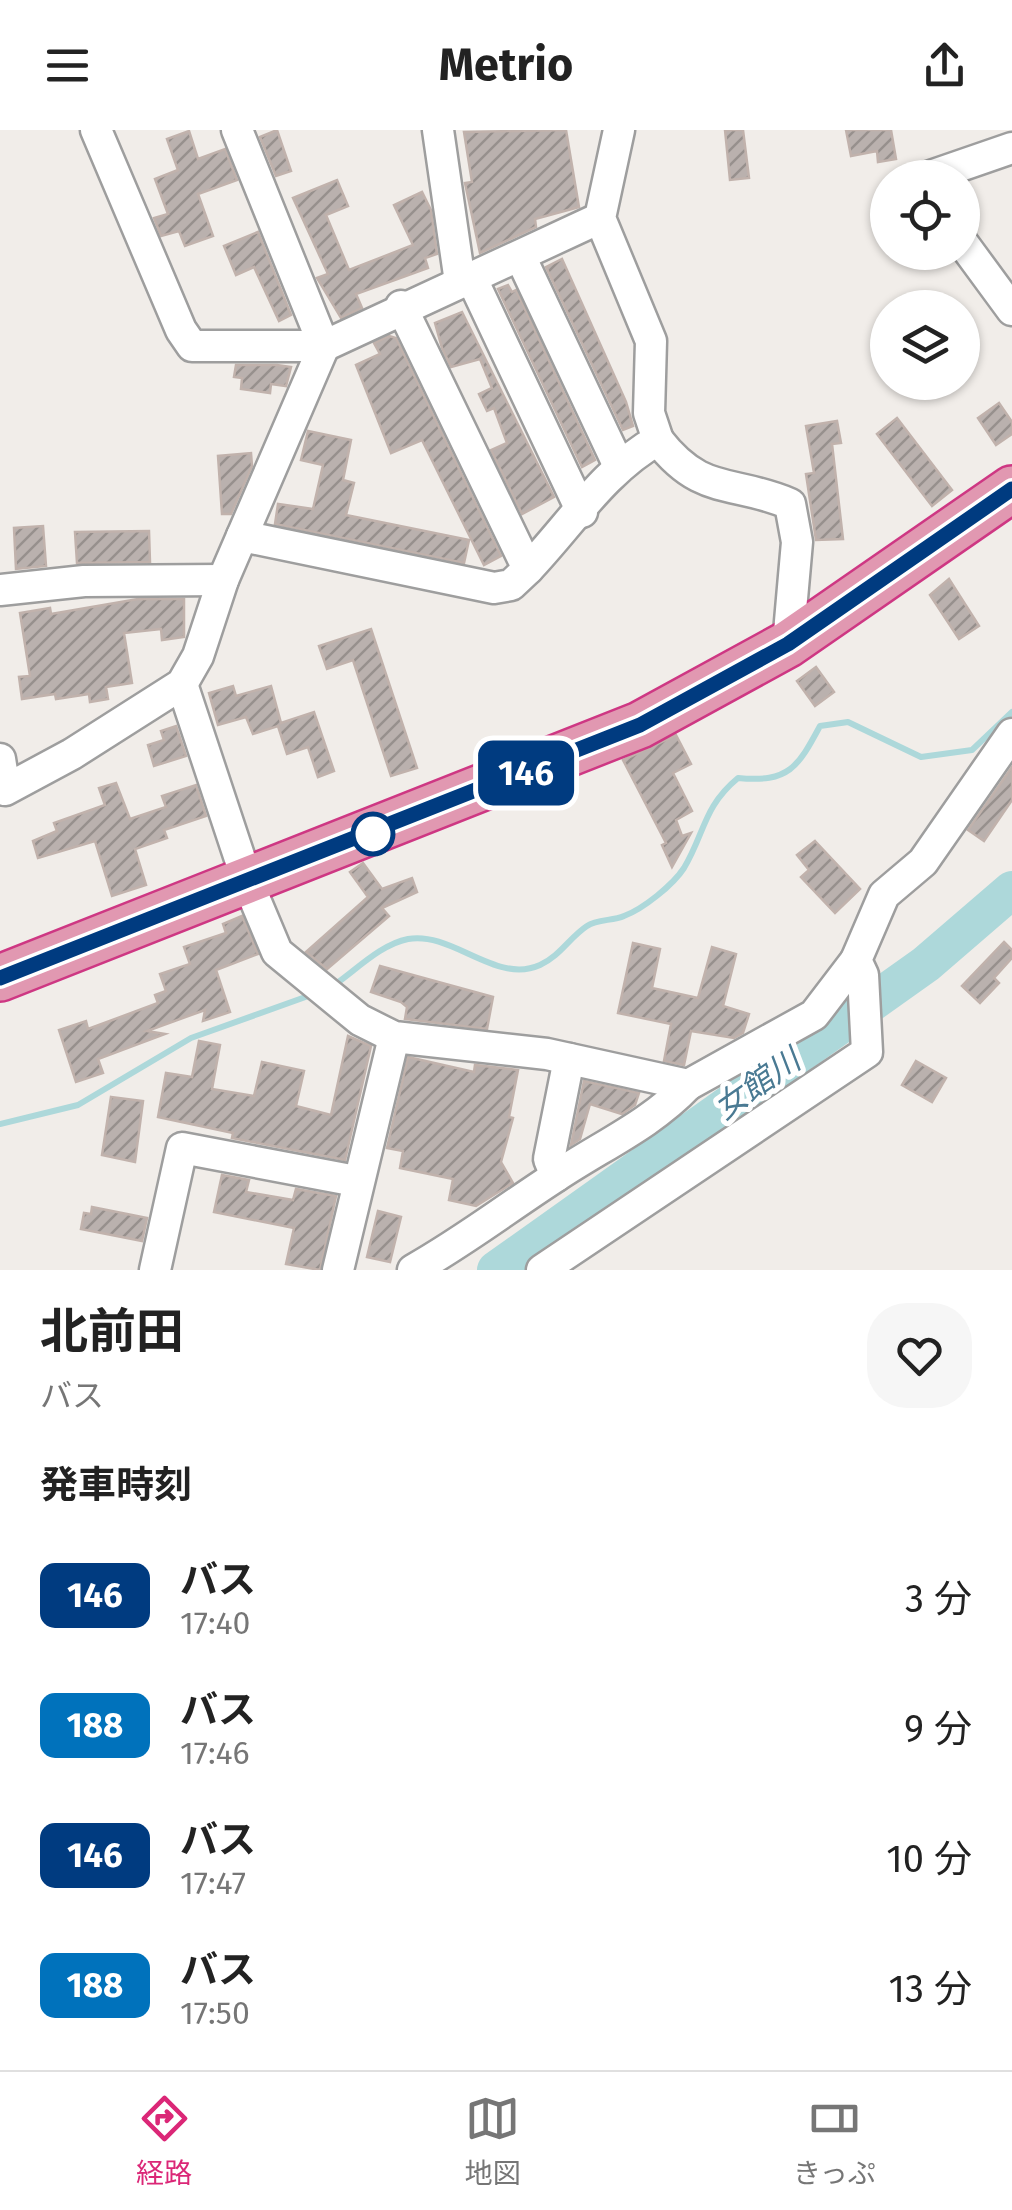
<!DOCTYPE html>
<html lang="ja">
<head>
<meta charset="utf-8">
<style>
	:root { --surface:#fff; --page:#f6f6f6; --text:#222; --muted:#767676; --line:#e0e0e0; --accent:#db2777 }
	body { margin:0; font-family:"Fira Sans","Noto Sans JP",sans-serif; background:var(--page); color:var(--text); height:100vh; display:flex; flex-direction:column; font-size:38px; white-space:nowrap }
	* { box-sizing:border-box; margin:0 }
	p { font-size:32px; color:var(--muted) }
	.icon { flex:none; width:55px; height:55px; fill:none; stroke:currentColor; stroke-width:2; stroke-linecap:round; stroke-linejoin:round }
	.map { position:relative; height:1140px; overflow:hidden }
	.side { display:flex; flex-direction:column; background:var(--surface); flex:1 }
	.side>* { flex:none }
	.badge { padding:0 20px; border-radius:15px; font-size:35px; line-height:65px }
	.fabs { position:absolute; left:870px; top:30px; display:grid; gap:20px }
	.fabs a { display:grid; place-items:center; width:110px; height:110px; border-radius:50%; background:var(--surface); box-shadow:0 2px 8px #0004; font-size:50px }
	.map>.badge { position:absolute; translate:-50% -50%; box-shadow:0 0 0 5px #fff }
	h2 { padding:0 40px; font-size:38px; line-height:90px }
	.round { display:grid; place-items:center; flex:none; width:105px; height:105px; border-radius:40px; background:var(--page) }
	.headline { display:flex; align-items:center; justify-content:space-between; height:170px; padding:0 40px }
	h1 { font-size:48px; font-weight:700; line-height:75px }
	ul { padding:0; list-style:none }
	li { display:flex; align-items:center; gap:30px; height:130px; padding:0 40px }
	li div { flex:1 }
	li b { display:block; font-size:38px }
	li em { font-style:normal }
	li .badge { min-width:110px; font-weight:700; text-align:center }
	header { display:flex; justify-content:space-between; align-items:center; height:130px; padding:0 40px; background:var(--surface); font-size:45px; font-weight:700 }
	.dock { display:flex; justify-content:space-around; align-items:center; height:140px; border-top:2px solid var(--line); background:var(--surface); font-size:28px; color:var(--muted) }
	.dock a { display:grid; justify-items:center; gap:5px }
	.dock .active { color:var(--accent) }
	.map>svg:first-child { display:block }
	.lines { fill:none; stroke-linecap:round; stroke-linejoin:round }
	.stream { stroke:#add8da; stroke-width:6 }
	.river { stroke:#add8da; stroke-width:38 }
	.building { fill:url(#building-hatch); stroke:#c1b2ac; stroke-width:2.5 }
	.minor-casing { stroke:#9e9e9e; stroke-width:35 }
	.highway-casing { stroke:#ce3783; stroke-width:50 }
	.minor { stroke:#fff; stroke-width:30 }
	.highway { stroke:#e198b1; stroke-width:45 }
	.line-casing { stroke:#fff; stroke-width:22 }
	.line { stroke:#003b80; stroke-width:15 }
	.stop-dot { fill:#fff; stroke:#003b80; stroke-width:5 }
	.labels { text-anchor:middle; stroke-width:10; stroke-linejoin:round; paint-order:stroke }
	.water-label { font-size:32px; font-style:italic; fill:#4a7a93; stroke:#fff }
</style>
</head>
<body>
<header><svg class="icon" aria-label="menu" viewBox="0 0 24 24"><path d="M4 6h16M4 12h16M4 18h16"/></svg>Metrio<svg class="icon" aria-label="share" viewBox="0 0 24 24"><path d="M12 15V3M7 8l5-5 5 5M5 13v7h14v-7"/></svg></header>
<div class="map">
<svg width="1012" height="1140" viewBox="0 0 1012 1140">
	<defs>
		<pattern id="building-hatch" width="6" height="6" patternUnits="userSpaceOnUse" patternTransform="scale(2.5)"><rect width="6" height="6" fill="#bab1ae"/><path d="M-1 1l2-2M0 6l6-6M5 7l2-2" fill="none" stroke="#97908d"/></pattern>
	</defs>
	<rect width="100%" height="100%" fill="#f1ede9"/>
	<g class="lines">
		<!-- stream -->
		<g class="stream">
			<path d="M337 853C358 838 382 814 408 809 453 801 496 855 540 835 560 826 570 807 587 796 597 789 613 791 624 786 643 779 673 755 684 738 705 703 703 677 738 648 789 653 798 637 820 596L848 592 921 627 972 620 1012 582"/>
			<polyline points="0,994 78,975 191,908 311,865"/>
		</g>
		<!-- river -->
		<polyline class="river" points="496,1140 926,834 1012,760"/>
	</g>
	<!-- building -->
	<g class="building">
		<polygon points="277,0 291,41 276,46 260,7"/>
		<polygon points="566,0 579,77 535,89 536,97 480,123 465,53 472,52 464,2"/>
		<polygon points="725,0 743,0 749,48 730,50"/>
		<polygon points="846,0 891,0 896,29 878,32 877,21 851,26"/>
		<polygon points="189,1 198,29 225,19 237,50 198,64 213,106 185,116 179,101 161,106 154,88 168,84 155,49 178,40 167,9"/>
		<polygon points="337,50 348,76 326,85 349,140 413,115 394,75 422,62 431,80 437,124 425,128 428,138 356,164 362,178 341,188 317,148 328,144 293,68"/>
		<polygon points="258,102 291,185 279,191 254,137 236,145 224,116"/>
		<polygon points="562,129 626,272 633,296 623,300 546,137"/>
		<polygon points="508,155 512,162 516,160 595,330 582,337 498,159"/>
		<polygon points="462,182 554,367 522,384 491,320 507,313 494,278 487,281 479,264 492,258 480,229 451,237 442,218 435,193"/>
		<polygon points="389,206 396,208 501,426 484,435 422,310 391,323 356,235 380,224 374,213"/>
		<polygon points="236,235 277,235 291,237 286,256 271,254 270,263 241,259 242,248 234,247"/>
		<polygon points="999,273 1012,292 1012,304 996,315 978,288"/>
		<polygon points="897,288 952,360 932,376 877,304"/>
		<polygon points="837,291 841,313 832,314 843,409 816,410 806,344 814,343 806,296"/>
		<polygon points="308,301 351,310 343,350 354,353 346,385 469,410 464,433 275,394 278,374 313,379 323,335 301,330"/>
		<polygon points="251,323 252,336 231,384 222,384 218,326"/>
		<polygon points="43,396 46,436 16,439 14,398"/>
		<polygon points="149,401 150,432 77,433 75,402"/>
		<polygon points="949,449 979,496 959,509 930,465"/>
		<polygon points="138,469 184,469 184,507 162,510 161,499 124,503 132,553 106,557 108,569 90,572 89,564 56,569 55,564 22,569 19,547 30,546 20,483 50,478 51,484"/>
		<polygon points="371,499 417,638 391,646 353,530 327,539 319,516"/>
		<polygon points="816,537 834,562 815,576 797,551"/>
		<polygon points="233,556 236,566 271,556 281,593 314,582 334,641 318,647 308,617 287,624 278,596 253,604 246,587 218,595 209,563"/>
		<polygon points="176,596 186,626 154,636 148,615 164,610 161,601"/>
		<polygon points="676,605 691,634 673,643 692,681 676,690 682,706 691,703 672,737 662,715 666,713 623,630"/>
		<polygon points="1012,637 1012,670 984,711 968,700"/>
		<polygon points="116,653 130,689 166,677 162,666 196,655 206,686 164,700 167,708 135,719 146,755 112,766 95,711 38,728 33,711 57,701 54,693 105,675 99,658"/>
		<polygon points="815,711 860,759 835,783 801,747 809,740 797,725"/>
		<polygon points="363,733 382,759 412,748 417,762 382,778 389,786 327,839 306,822 368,767 350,742"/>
		<polygon points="242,786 258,824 216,840 230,882 203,891 205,880 147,901 165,904 98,929 103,943 76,952 59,900 86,891 88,899 158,873 155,865 166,861 160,844 190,834 184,817 226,803 223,794"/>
		<polygon points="1004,812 1012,820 1012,828 994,848 999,853 980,873 962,856"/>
		<polygon points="633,813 660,819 652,858 698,868 712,817 736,824 723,876 749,884 743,903 734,908 691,901 684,935 664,931 671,894 618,883"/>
		<polygon points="380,836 493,867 487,899 405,889 407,877 401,872 371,862"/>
		<polygon points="348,906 371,916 345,1030 232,1008 233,1003 158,987 166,943 192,947 199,911 220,915 212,959 254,966 262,932 304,941 296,976 331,985"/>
		<polygon points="408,927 474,942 475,935 518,940 509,987 513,988 501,1032 513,1053 476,1076 449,1070 453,1049 400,1038 403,1021 387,1018"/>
		<polygon points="916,931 946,948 932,972 902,955"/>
		<polygon points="584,951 639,963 635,975 622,984 590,974 580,1009 571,1015"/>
		<polygon points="111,967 143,971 135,1032 102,1025"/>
		<polygon points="222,1045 249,1050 246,1062 293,1070 296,1059 336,1066 320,1140 286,1134 294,1098 214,1082"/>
		<polygon points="92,1077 147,1088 142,1111 81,1099 84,1083 91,1084"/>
		<polygon points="378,1081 401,1087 390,1132 367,1127"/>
	</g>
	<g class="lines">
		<defs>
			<g id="minor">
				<polyline points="96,0 181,200 192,216 324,216 600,88"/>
				<polyline points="438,0 460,152"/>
				<polyline points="619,0 600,88 651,211 649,283 658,310"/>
				<polyline points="925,48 1012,18"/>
				<polyline points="962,112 1012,180"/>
				<polyline points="521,128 618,334"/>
				<polyline points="471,147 582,382"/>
				<path d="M401 176 528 439C570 395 605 339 658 310 702 367 732 349 790 374L797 412 788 514"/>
				<polyline points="242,406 494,458 511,455 528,439"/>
				<polyline points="0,460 84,451 223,450"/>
				<polyline points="182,554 248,753 277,822 360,890 394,907 547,924 688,955 814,885 856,830"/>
				<polyline points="0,629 5,660 72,624 182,554 198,526 223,450 324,216 237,0"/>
				<polyline points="556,1046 549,1029 569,929"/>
				<polyline points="155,1140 182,1018 356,1051"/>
				<polyline points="338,1140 394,907"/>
				<path d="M413 1140C463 1112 507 1078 555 1047 601 1016 650 995 688 955"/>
				<polyline points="542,1140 867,922 863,845 856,830 884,765 923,732 1012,604"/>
			</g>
			<polyline id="highway" points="0,848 640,595 788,514 1012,359"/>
		</defs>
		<!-- minor casing -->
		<use href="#minor" class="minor-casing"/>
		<!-- highway casing -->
		<use href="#highway" class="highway-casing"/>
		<!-- minor -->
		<use href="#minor" class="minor"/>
		<!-- highway -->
		<use href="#highway" class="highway"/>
	</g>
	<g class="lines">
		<defs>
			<polyline id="line" points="0,848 640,595 788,514 1012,359"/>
		</defs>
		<!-- line casing -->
		<use href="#line" class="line-casing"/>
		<!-- line -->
		<use href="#line" class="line"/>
	</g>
	<!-- markers -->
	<circle class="stop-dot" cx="373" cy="704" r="20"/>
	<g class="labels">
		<!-- water labels -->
		<g class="water-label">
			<text transform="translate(757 954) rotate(-35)" y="11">女館川</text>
		</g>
	</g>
</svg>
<div class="fabs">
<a><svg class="icon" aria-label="locate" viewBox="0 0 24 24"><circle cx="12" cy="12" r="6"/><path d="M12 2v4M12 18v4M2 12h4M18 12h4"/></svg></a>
<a><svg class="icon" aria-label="layers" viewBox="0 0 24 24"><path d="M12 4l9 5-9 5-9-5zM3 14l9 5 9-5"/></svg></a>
</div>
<b class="badge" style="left:526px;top:643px;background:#003b80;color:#fff">146</b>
</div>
<section class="side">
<div class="headline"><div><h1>北前田</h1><p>バス</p></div><a class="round"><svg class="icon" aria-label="heart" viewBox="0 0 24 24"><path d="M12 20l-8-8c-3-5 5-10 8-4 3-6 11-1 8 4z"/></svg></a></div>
<h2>発車時刻</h2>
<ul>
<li><span class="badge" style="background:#003b80;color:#fff">146</span><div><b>バス</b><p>17:40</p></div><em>3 分</em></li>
<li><span class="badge" style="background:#0072bc;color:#fff">188</span><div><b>バス</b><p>17:46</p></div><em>9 分</em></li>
<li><span class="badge" style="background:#003b80;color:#fff">146</span><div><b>バス</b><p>17:47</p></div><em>10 分</em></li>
<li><span class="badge" style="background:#0072bc;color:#fff">188</span><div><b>バス</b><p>17:50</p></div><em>13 分</em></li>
</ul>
</section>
<nav class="dock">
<a class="active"><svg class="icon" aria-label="directions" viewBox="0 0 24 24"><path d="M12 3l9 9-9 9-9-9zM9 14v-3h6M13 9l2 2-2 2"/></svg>経路</a>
<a><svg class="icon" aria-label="map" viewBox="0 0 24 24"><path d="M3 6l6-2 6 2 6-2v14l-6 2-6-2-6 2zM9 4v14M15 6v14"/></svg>地図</a>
<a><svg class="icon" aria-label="tickets" viewBox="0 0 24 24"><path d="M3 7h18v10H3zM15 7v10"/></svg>きっぷ</a>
</nav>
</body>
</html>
